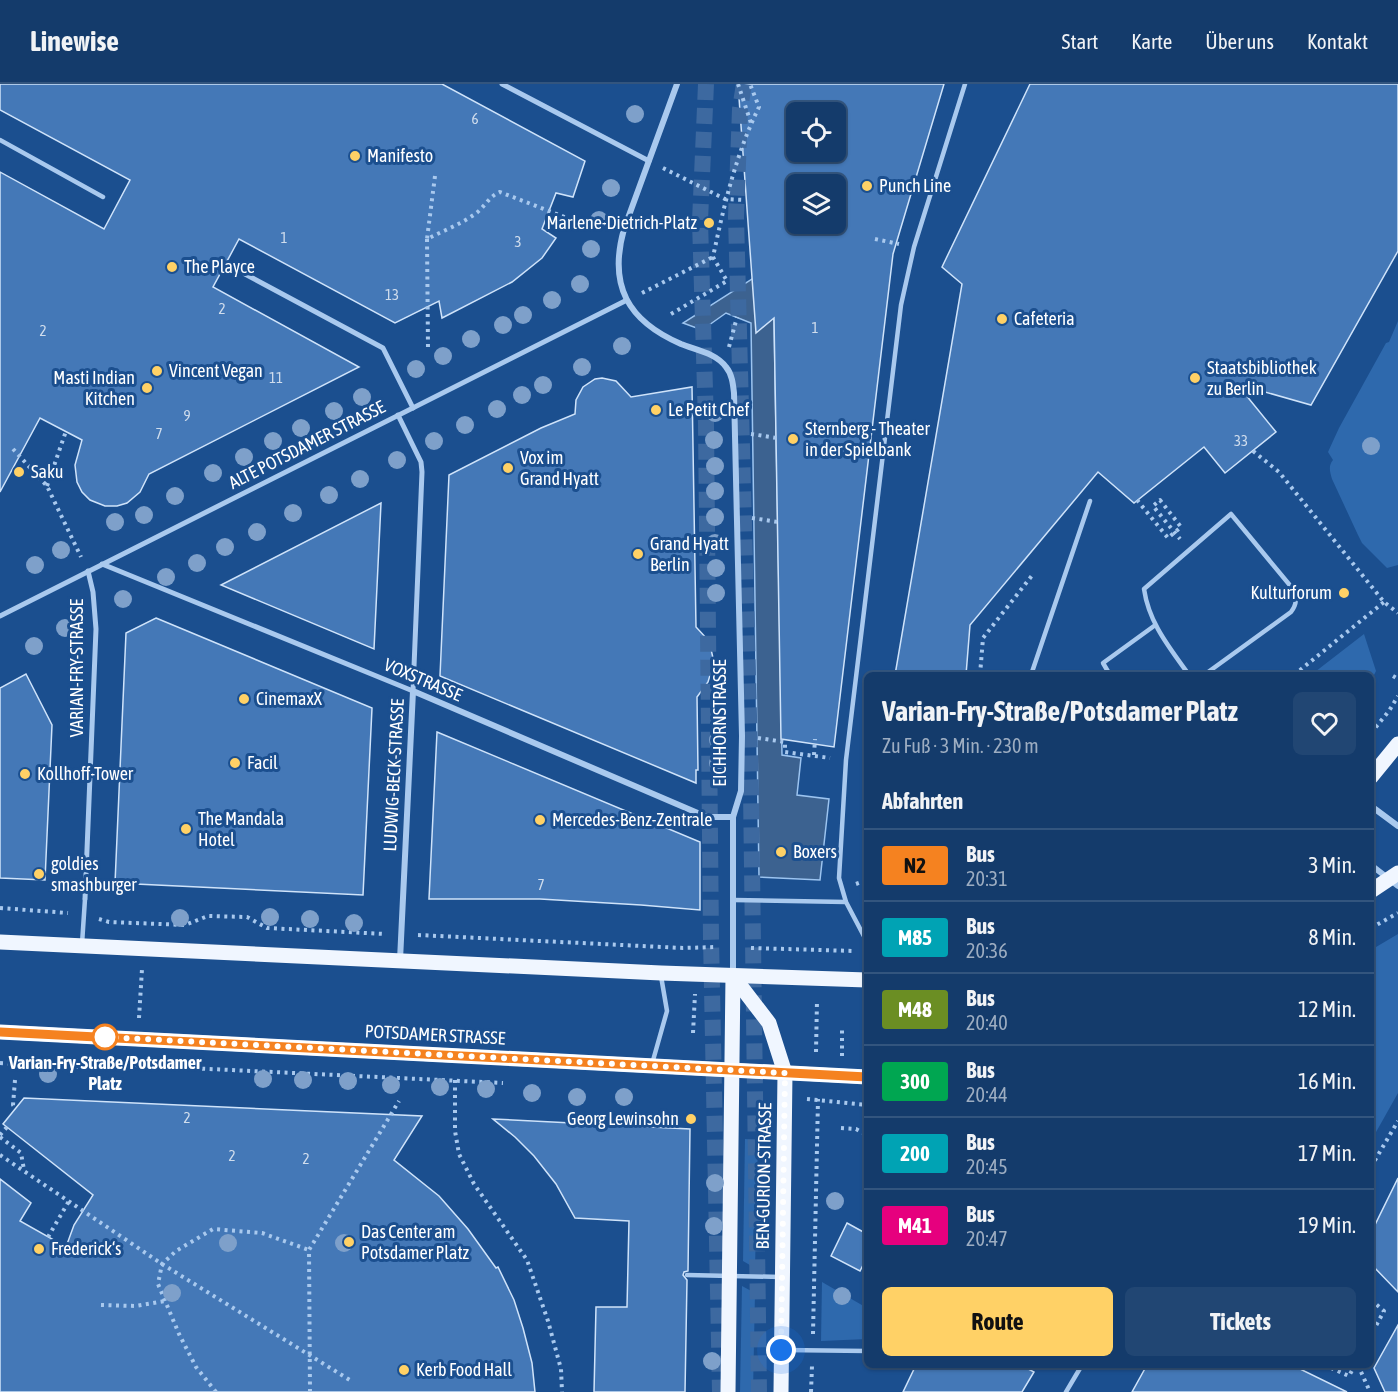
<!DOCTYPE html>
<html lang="de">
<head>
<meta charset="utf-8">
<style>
	:root { --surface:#143b6b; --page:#214673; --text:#f1f3f6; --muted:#9dadc1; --line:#33557e; --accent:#ffd166 }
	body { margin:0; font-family:"Asap Condensed",sans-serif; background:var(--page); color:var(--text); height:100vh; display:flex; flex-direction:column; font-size:22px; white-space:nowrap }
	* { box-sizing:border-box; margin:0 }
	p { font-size:20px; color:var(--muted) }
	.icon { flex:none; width:33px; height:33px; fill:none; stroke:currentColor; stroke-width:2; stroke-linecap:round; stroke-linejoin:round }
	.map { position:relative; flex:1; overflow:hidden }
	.panel { position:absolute; left:864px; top:588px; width:510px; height:696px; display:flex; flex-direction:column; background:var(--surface); border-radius:9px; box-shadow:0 2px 4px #0004,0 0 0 2px var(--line) }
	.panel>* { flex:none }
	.badge { padding:0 12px; border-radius:4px; font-size:21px; line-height:39px }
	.fabs { position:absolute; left:786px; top:18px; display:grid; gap:12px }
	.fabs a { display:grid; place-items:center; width:60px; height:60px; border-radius:9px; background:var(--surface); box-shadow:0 2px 4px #0004,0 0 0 2px var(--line); font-size:30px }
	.you { position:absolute; width:30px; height:30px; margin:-15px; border:4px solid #fff; border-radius:50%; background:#1a73e8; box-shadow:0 0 0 9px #1a73e833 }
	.map>.badge { position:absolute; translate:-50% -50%; box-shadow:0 0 0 3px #fff }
	h2 { padding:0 18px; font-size:22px; line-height:54px }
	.round { display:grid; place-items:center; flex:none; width:63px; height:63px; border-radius:9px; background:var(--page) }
	.headline { display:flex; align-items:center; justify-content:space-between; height:102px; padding:0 18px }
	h1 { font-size:28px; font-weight:700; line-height:45px }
	.cta { display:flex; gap:12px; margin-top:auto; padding:12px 18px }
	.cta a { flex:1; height:69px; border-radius:9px; background:var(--accent); color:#111; font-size:24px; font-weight:700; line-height:69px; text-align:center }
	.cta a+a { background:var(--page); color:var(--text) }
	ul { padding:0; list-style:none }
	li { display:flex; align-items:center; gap:18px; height:72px; padding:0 18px; border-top:2px solid var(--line) }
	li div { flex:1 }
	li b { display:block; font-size:22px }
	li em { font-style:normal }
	li .badge { min-width:66px; font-weight:700; text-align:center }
	header { display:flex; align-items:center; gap:36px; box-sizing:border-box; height:84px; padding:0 30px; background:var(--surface); border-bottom:2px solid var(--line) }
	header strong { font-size:28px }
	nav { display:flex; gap:33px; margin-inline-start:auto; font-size:21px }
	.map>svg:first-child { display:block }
	.green { fill:#2e69ad }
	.water { fill:#3c6290; stroke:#9cc4f0; stroke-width:1.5 }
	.building { fill:#4478b7; stroke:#cfe3fa; stroke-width:1.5; fill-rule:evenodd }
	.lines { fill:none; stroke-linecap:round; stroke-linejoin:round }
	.trunk-tunnel { stroke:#3d69a0; stroke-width:16; stroke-dasharray:16 8; stroke-linecap:butt }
	.path { stroke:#a9c9ee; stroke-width:4; stroke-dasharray:3 4.5; stroke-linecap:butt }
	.service { stroke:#a9c9ee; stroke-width:4.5 }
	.pedestrian { stroke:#a9c9ee; stroke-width:5 }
	.minor { stroke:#a9c9ee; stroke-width:6 }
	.primary { stroke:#f0f6ff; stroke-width:15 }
	.tree { fill:#7ea0ca }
	.line-casing { stroke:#fff; stroke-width:14 }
	.line { stroke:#f58220; stroke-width:9 }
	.walk { stroke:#fff; stroke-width:6; stroke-dasharray:0 10.8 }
	.poi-dot { fill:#ffd166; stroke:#1b4f8f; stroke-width:2 }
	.stop-dot { fill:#fff; stroke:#f58220; stroke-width:3 }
	.labels { text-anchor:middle; stroke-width:6; stroke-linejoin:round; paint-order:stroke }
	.number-label { font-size:15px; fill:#d0dded }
	.poi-label { font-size:18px; fill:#fff; stroke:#1b4f8f; text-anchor:start }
	.street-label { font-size:18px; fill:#fff; stroke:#1b4f8f }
	.stop-label { font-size:18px; font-weight:bold; fill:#fff; stroke:#1b4f8f }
</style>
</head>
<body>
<header>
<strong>Linewise</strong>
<nav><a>Start</a><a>Karte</a><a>Über uns</a><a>Kontakt</a></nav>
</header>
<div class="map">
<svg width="1398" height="1308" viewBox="0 0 1398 1308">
	<rect width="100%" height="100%" fill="#1b4f8f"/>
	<!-- green -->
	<g class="green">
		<path d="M1398 237V481L1387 484 1362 459 1358 451 1332 395C1330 388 1328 382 1333 376L1328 368 1339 344 1386 259 1389 258Z"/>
		<polygon points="1364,550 1376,587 1371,597 1371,591 1311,591"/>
		<polygon points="1398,850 1398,1009 1371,1057 1371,866"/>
		<polygon points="745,1055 758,1056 755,1184 743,1177"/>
		<polygon points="822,1198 867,1224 867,1255 821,1257"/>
		<polygon points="742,1202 755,1209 753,1308 740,1308"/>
	</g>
	<!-- water -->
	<polygon class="water" points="773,185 782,671 801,674 797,711 829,715 820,796 759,793 751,239 726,229 702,246 683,239 766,186"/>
	<!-- building -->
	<g class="building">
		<polygon points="0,0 442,0 585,77 573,113 556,109 542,145 556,154 542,174 512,198 442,234 439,217 395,239 239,155 213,203 359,283 149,390 140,408 127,419 117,422 105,422 90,416 82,408 77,398 75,381 82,356 40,334 0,408 0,88 104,145 130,96 0,26"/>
		<path d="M738 0H944L893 170 834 663 781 655 774 234 756 249ZM796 28H836V68H796ZM796 100H836V140H796Z"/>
		<polygon points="1030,0 1398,0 1398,167 1311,321 1237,300 1276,348 1225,389 1204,363 1134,419 1098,388 970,541 966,591 895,591 962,200 942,183"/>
		<polygon points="602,294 616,297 631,313 692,303 696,543 709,557 714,578 708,598 697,613 698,686 696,686 696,699 440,592 449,391 541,344 575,330 576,316 583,303 595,295"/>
		<polygon points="381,419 374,565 221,501"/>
		<polygon points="156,534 372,624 363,811 115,799 126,549"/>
		<polygon points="26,590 52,641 45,796 0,794 0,604"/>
		<polygon points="437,648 700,758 700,826 641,821 540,815 429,815"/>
		<polygon points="24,1014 422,1032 394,1076 439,1112 468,1145 496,1184 498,1183 514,1216 523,1244 532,1279 535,1308 0,1308 0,1095 31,1119 20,1137 66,1163 74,1141 93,1111 3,1040"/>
		<polygon points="493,1035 690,1045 688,1187 684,1188 683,1191 687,1196 685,1308 594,1308 596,1223 627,1223 629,1137 575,1134 556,1100 534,1072 515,1053"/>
		<polygon points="1398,1094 1398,1208 1371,1180 1371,1149"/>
		<polygon points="847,1139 867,1150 867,1173 860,1187 831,1172"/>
		<polygon points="1398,1241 1398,1308 1385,1308 1374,1284"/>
		<polygon points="916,1281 1021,1281 1034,1288 1022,1308 903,1308"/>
		<polygon points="1147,1281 1292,1281 1347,1308 1132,1308"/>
	</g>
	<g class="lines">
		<!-- trunk-tunnel -->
		<g class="trunk-tunnel">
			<polyline points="706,0 700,137 706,339 711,855 720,1308"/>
			<polyline points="744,0 740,25 736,133 751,708 759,1308"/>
		</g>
		<!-- path -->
		<g class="path">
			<polyline points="738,0 751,39"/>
			<polyline points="663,84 725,115 745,116"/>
			<path d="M435 92 427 155C443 147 461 140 475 130 485 123 489 112 500 108L585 141"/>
			<polyline points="427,155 428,264"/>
			<polyline points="875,155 899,160"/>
			<polyline points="642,209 713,173"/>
			<path d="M671 230 727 197 713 173C724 121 736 70 759 23L750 0"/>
			<polyline points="729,263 737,233"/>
			<polyline points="751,350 777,354"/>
			<polyline points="13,365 47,402 81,473"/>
			<polyline points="1253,367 1279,388 1384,518 1398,529"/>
			<polyline points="47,402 66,347"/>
			<polyline points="1137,416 1168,454 1181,443 1160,416 1153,422 1180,455"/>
			<polyline points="752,434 778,438"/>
			<polyline points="980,591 983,554 1034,489"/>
			<polyline points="1294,591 1384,518"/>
			<polyline points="1393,592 1398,595"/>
			<polyline points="1371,649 1389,627 1398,612"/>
			<polyline points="758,654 785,658 785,668 830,674"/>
			<polyline points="814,671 815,655"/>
			<polyline points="856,800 867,796"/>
			<polyline points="0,824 68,829"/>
			<polyline points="99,835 109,838 185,841 208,832 247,833 267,844 386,850"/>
			<polyline points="1371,844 1398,829"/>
			<polyline points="418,851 683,864 716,863"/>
			<polyline points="751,864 854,867"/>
			<polyline points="139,934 142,885"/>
			<polyline points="693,949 695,910"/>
			<polyline points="816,968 817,916"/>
			<polyline points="842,972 842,942"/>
			<polyline points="0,979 73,983 105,980 503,999"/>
			<polyline points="15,996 13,1021 16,1024"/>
			<polyline points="455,996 455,1047 459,1070 474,1100 527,1176 548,1237 561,1285 562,1308"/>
			<polyline points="108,1003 108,994"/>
			<polyline points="807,1015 867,1021"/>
			<polyline points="841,1044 856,1045 867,1051"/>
			<polyline points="0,1051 7,1043"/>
			<polyline points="0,1053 21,1069 24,1086"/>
			<polyline points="0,1071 162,1180 353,1298"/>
			<polyline points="1371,1083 1398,1037"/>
			<polyline points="48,1153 69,1117"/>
			<polyline points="1371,1216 1384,1227 1371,1251"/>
			<polyline points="101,1221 136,1222 165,1217"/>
			<polyline points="813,1250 818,1015"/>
			<polyline points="1324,1281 1349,1292 1355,1281"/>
			<polyline points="1358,1281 1370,1308"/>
			<polyline points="216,1308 196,1283 179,1250 158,1200 162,1180 176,1167 213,1145 262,1149 309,1166"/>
			<polyline points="310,1308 309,1166 399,1017"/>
			<polyline points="811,1308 812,1282"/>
		</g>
		<!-- service -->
		<g class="service">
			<polyline points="0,56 103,113"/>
			<polyline points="1031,591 1090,417"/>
			<polyline points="1110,591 1103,579 1154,542"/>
			<path d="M1189 591C1169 563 1149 539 1144 505L1231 430 1293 505C1297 514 1297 520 1291 528L1204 591"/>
			<polyline points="734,816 846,818"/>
			<polyline points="867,858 846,818 839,794 846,676 901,221 914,163 965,0"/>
			<polyline points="82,860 85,815"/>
			<polyline points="652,980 667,927 661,892"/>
			<polyline points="687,1191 781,1193"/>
			<polyline points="784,1266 867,1267"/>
			<polyline points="1066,1308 1082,1281"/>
		</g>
		<!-- pedestrian -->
		<g class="pedestrian">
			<polyline points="502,0 649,77"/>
			<polyline points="245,190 383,264 413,324"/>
			<polyline points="102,480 413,607 422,388 421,378 398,331"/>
			<polyline points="0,532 627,216"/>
			<polyline points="85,815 96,545 93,508 88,487"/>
		</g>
		<!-- minor -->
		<g class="minor">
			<path d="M677 0 624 145C608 202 628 237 681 260 696 266 716 269 726 283 732 290 733 300 734 309L742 652 741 707 733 733V891"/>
			<polyline points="1371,722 1398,742"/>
			<polyline points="1371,781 1398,802"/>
			<polyline points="400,876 413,607 707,733 733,733"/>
		</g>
		<!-- primary -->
		<g class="primary">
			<polyline points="1371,693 1398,660"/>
			<polyline points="1371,807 1398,789"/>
			<polyline points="0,858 661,889 867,896"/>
			<polyline points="733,892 769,939 785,989 781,1308"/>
			<polyline points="0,948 867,993"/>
			<polyline points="728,1308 733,892"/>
		</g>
	</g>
	<!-- trees -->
	<g class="tree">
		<circle cx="635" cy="30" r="9"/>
		<circle cx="611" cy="104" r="9"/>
		<circle cx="599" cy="136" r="9"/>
		<circle cx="591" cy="165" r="9"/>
		<circle cx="580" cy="200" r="9"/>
		<circle cx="552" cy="216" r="9"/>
		<circle cx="523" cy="231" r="9"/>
		<circle cx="503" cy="241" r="9"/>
		<circle cx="471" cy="255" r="9"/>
		<circle cx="622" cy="262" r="9"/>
		<circle cx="443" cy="272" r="9"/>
		<circle cx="582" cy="283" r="9"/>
		<circle cx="416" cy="285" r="9"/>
		<circle cx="543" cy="301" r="9"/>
		<circle cx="522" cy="311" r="9"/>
		<circle cx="362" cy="313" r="9"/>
		<circle cx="497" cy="325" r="9"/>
		<circle cx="334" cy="327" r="9"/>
		<circle cx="715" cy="329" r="9"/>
		<circle cx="465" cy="341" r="9"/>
		<circle cx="301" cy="344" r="9"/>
		<circle cx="714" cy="356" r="9"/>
		<circle cx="273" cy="357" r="9"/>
		<circle cx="434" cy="357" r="9"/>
		<circle cx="1371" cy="362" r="9"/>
		<circle cx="244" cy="373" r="9"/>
		<circle cx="397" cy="376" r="9"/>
		<circle cx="715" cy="382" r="9"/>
		<circle cx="213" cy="389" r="9"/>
		<circle cx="360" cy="395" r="9"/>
		<circle cx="715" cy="407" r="9"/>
		<circle cx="329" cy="411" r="9"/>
		<circle cx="175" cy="412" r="9"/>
		<circle cx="293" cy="429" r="9"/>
		<circle cx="144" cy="431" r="9"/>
		<circle cx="715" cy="433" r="9"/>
		<circle cx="115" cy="438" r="9"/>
		<circle cx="257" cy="448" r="9"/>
		<circle cx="715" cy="459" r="9"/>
		<circle cx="225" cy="463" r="9"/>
		<circle cx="61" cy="466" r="9"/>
		<circle cx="197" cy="479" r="9"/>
		<circle cx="35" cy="481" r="9"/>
		<circle cx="716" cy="484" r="9"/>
		<circle cx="166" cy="493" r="9"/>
		<circle cx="716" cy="509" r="9"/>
		<circle cx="123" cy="515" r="9"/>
		<circle cx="65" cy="544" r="9"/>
		<circle cx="34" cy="562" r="9"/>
		<circle cx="718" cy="656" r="9"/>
		<circle cx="718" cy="679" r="9"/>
		<circle cx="270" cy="833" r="9"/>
		<circle cx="180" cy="834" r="9"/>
		<circle cx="310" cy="835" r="9"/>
		<circle cx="354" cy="839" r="9"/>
		<circle cx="48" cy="990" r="9"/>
		<circle cx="263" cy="995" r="9"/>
		<circle cx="303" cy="996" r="9"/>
		<circle cx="348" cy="997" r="9"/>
		<circle cx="391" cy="1001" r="9"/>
		<circle cx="440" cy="1003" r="9"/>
		<circle cx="486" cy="1005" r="9"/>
		<circle cx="532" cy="1009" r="9"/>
		<circle cx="577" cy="1013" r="9"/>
		<circle cx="624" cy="1013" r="9"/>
		<circle cx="715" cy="1099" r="9"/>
		<circle cx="835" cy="1117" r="9"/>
		<circle cx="714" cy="1142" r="9"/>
		<circle cx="228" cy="1159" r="9"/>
		<circle cx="344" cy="1159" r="9"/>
		<circle cx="172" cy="1209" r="9"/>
		<circle cx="842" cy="1212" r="9"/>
		<circle cx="712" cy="1277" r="9"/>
	</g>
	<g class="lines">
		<defs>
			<polyline id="line" points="0,948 867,993"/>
		</defs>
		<!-- line casing -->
		<use href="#line" class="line-casing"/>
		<!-- line -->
		<use href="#line" class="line"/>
		<!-- walk -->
		<polyline class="walk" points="105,953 785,989 781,1266"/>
	</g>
	<!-- markers -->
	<g class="poi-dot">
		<circle cx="355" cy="72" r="6"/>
		<circle cx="867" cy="102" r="6"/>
		<circle cx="709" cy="139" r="6"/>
		<circle cx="172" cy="183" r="6"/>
		<circle cx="1002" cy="235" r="6"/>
		<circle cx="157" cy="287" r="6"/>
		<circle cx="1195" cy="294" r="6"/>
		<circle cx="147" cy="304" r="6"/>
		<circle cx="656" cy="326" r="6"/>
		<circle cx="793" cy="355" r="6"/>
		<circle cx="508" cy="384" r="6"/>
		<circle cx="19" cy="388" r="6"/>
		<circle cx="638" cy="470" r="6"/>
		<circle cx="1344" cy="509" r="6"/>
		<circle cx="244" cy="615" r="6"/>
		<circle cx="235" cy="679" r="6"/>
		<circle cx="25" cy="690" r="6"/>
		<circle cx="540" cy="736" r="6"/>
		<circle cx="186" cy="745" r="6"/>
		<circle cx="781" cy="768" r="6"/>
		<circle cx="39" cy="790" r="6"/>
		<circle cx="691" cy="1035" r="6"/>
		<circle cx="349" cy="1158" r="6"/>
		<circle cx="39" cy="1165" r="6"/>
		<circle cx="404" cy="1286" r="6"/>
	</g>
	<circle class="stop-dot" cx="105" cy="953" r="12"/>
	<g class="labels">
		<!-- number labels -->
		<g class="number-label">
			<text x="475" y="40">6</text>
			<text x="284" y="159">1</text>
			<text x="518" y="163">3</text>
			<text x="392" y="216">13</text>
			<text x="222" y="230">2</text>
			<text x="815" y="249">1</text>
			<text x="43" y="252">2</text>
			<text x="276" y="299">11</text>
			<text x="187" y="337">9</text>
			<text x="159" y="355">7</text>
			<text x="1241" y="362">33</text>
			<text x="541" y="806">7</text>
			<text x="187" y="1039">2</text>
			<text x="232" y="1077">2</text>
			<text x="306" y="1080">2</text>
		</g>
		<!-- poi labels -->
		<g class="poi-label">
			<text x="367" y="78">Manifesto</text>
			<text x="879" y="108">Punch Line</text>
			<text x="697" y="145" text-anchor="end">Marlene-Dietrich-Platz</text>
			<text x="184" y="189">The Playce</text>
			<text x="1014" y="241">Cafeteria</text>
			<text x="1207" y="290">Staatsbibliothek<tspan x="1207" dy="21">zu Berlin</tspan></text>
			<text x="169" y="293">Vincent Vegan</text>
			<text x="135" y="300" text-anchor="end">Masti Indian<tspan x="135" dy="21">Kitchen</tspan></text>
			<text x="668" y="332">Le Petit Chef</text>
			<text x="805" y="351">Sternberg - Theater<tspan x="805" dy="21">in der Spielbank</tspan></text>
			<text x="520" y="380">Vox im<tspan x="520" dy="21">Grand Hyatt</tspan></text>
			<text x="31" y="394">Saku</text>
			<text x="650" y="466">Grand Hyatt<tspan x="650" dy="21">Berlin</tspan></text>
			<text x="1332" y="515" text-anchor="end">Kulturforum</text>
			<text x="256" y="621">CinemaxX</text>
			<text x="247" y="685">Facil</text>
			<text x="37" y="696">Kollhoff-Tower</text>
			<text x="198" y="741">The Mandala<tspan x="198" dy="21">Hotel</tspan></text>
			<text x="552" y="742">Mercedes-Benz-Zentrale</text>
			<text x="793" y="774">Boxers</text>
			<text x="51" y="786">goldies<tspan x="51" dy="21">smashburger</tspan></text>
			<text x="679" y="1041" text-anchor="end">Georg Lewinsohn</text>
			<text x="361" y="1154">Das Center am<tspan x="361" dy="21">Potsdamer Platz</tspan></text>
			<text x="51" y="1171">Frederick‘s</text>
			<text x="416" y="1292">Kerb Food Hall</text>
		</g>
		<!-- street labels -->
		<g class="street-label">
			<text transform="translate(307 361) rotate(-27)" y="6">ALTE POTSDAMER STRASSE</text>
			<text transform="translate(77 584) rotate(-90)" y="6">VARIAN-FRY-STRASSE</text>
			<text transform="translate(423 596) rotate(23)" y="6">VOXSTRASSE</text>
			<text transform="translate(720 639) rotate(-90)" y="6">EICHHORNSTRASSE</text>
			<text transform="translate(394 691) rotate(-87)" y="6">LUDWIG-BECK-STRASSE</text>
			<text transform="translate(435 951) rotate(3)" y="6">POTSDAMER STRASSE</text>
			<text transform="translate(764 1092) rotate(-89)" y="6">BEN-GURION-STRASSE</text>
		</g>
		<!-- stop labels -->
		<g class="stop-label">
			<text x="105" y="985">Varian-Fry-Straße/Potsdamer<tspan x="105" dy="21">Platz</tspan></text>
		</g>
	</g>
</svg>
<div class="fabs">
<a><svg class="icon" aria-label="locate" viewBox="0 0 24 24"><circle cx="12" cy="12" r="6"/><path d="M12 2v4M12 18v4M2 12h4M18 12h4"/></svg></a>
<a><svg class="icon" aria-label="layers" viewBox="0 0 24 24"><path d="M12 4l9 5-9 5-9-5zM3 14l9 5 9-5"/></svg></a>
</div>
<div class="you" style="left:781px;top:1266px"></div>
<section class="panel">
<div class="headline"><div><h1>Varian-Fry-Straße/Potsdamer Platz</h1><p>Zu Fuß · 3 Min. · 230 m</p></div><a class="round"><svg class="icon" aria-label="heart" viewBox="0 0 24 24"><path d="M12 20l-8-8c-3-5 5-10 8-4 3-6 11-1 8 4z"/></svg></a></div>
<h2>Abfahrten</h2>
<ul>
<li><span class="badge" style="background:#f58220;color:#111">N2</span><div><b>Bus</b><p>20:31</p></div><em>3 Min.</em></li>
<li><span class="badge" style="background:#00a3b4;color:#fff">M85</span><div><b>Bus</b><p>20:36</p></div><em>8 Min.</em></li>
<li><span class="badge" style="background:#6b8e23;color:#fff">M48</span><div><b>Bus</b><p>20:40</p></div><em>12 Min.</em></li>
<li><span class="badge" style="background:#00a651;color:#fff">300</span><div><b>Bus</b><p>20:44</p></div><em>16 Min.</em></li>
<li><span class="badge" style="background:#00a3b4;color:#fff">200</span><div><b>Bus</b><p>20:45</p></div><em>17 Min.</em></li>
<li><span class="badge" style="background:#e6007e;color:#fff">M41</span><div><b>Bus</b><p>20:47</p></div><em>19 Min.</em></li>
</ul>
<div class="cta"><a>Route</a><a>Tickets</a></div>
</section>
</div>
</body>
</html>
